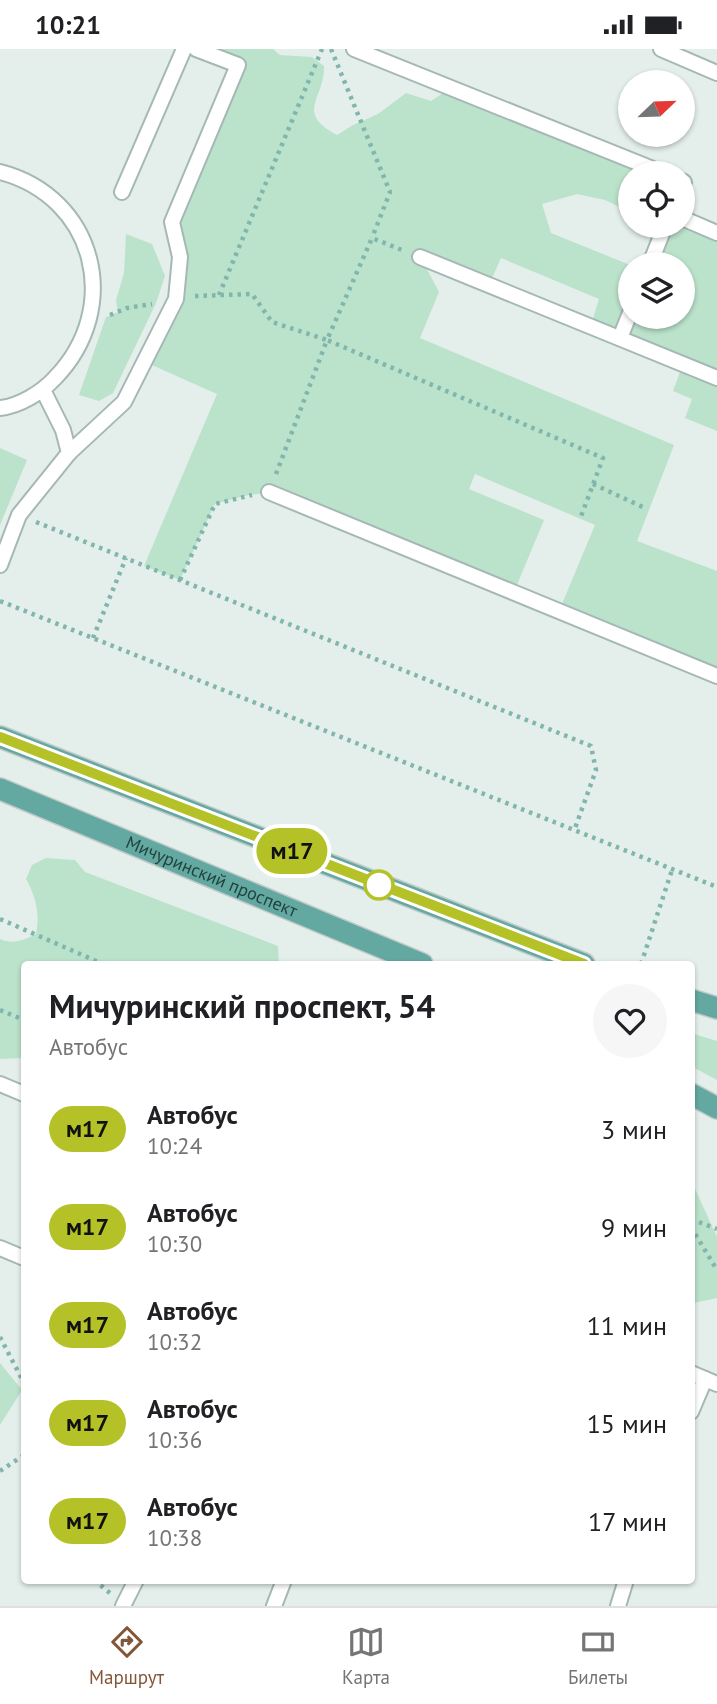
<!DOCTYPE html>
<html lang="ru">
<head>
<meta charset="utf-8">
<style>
	:root { --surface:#fff; --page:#f6f6f6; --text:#202124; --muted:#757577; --line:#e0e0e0; --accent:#845639 }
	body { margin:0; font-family:"PT Sans",sans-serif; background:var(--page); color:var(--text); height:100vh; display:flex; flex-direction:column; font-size:26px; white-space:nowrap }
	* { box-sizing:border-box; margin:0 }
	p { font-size:23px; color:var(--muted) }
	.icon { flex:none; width:38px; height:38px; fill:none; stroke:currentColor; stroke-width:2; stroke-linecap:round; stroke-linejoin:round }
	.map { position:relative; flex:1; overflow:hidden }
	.panel { position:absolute; left:21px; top:912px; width:674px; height:623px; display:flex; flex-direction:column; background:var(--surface); border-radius:7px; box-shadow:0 2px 5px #0004 }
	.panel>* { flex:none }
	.badge { padding:0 14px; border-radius:23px; font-size:24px; line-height:46px }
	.needle { width:46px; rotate:67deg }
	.tools { position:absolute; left:618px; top:21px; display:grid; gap:14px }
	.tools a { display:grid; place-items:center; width:77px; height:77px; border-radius:50%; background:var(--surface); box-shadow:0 2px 5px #0004; font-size:35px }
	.map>.badge { position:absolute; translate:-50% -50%; box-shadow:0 0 0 4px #fff }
	.round { display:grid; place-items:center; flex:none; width:74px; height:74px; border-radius:37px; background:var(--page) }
	.head { display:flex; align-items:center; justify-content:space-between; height:119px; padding:0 28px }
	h1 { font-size:33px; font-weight:700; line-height:52px }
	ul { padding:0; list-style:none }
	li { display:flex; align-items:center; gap:21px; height:98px; padding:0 28px }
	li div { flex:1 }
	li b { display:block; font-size:26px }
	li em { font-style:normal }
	li .badge { min-width:77px; font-weight:700; text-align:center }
	.status { display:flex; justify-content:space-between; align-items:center; height:49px; padding:0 35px; background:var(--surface); direction:ltr }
	.status svg { height:19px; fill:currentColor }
	.tab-bar { display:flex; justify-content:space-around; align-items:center; height:98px; border-top:2px solid var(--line); background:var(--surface); font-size:19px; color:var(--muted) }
	.tab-bar a { display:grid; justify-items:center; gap:4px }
	.tab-bar .selected { color:var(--accent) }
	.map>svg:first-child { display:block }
	.green { fill:#bbe2cb }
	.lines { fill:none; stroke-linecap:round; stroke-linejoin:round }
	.service-casing { stroke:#a6b8b5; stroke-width:18 }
	.primary-casing { stroke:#c1cac9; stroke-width:24 }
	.path { stroke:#81b6ad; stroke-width:4.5; stroke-dasharray:3.5 5; stroke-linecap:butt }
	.service { stroke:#fff; stroke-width:14 }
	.primary { stroke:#64a9a1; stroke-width:21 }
	.line-casing { stroke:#fff; stroke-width:16 }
	.line { stroke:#b4c227; stroke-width:10 }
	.stop-dot { fill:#fff; stroke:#b4c227; stroke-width:3.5 }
	.labels { text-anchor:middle; stroke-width:5; stroke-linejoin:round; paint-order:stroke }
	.street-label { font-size:18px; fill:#21433f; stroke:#f5fbf9 }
</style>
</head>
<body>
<div class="status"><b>10:21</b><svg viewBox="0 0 49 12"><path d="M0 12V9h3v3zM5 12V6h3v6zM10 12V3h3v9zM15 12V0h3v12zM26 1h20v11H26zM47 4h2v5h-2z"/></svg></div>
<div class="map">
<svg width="717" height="1557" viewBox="0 0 717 1557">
	<rect width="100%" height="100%" fill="#e4efec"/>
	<!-- green -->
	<g class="green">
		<path d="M196 0H273L280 6 312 8 324 17C325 50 294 63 337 86L353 76 378 65 406 44 431 52 451 39 663 124H630V163L605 151 577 145 542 155 551 184 630 216V268H682V215H650L665 177H682L717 184V382L685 369 692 350 673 342 683 315 591 276 599 250 501 209 489 236 421 209 439 243 420 289 674 396 637 492 717 522V627L559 562 595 476 475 425 469 440 544 471 514 543 269 443 244 447 215 455 180 531 144 517 217 345 145 313 176 250 172 173 238 16Z"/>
		<polygon points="126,185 152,195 165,227 156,254 113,344 99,352 79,346 106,268 118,263 116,251 124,224"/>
		<polygon points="0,399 27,411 0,476"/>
		<path d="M46 809 75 811 85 823 278 897 279 915H24V1009L0 1010V890C13 896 24 891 36 885 40 864 36 848 26 830L32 816Z"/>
		<polygon points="691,984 717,992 717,1031 691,1017"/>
		<polygon points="691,1131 717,1188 717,1249 694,1254 691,1253"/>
		<polygon points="0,1314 22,1341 0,1376"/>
	</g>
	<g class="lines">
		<defs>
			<g id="service">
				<polyline points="354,0 663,124"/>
				<polyline points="661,0 717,24"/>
				<path d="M0 123C96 148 123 259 55 329 42 343 20 357 0 359"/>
				<polyline points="682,132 684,133 682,137"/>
				<polyline points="122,143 184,0"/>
				<polyline points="682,169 717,184"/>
				<polyline points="420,208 717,329"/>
				<polyline points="650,215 665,177"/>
				<polyline points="620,289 630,264"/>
				<polyline points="69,404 124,353 176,250 180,208 172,173 238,16 196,0"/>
				<polyline points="269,443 717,627"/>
				<polyline points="0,516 19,466 69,404 63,381 43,341"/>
				<polyline points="0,1035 24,1045"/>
				<polyline points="0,1199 24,1209"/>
				<polyline points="691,1324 717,1335"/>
				<polyline points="691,1363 705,1330"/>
				<polyline points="123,1557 136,1531"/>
				<polyline points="274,1557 284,1531"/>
				<polyline points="618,1557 626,1531"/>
			</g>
			<g id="primary">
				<polyline points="0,688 584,915"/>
				<path id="s1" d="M0 740 422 915"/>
				<polyline points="691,951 717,959"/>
				<polyline points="691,1045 717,1059"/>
			</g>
		</defs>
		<!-- service casing -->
		<use href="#service" class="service-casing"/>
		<!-- primary casing -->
		<use href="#primary" class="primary-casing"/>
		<!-- path -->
		<g class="path">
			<polyline points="331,0 390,143 372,189"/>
			<polyline points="219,246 322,0"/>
			<polyline points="195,247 252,245 272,273 327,291 372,189 402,201"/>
			<polyline points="110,266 127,259 152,255"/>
			<polyline points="276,425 327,291 603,409 580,470"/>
			<polyline points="593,435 647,460"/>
			<polyline points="36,473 591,697 596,721 574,782"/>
			<polyline points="180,531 215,455 252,446"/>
			<polyline points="0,552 717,838"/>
			<polyline points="93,589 126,509"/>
			<polyline points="0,870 103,915"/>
			<polyline points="641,915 672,821"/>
			<polyline points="0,961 24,971"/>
			<polyline points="691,1170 717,1180"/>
			<polyline points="691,1178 717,1221"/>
			<polyline points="0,1288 24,1334"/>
			<polyline points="0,1422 24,1406"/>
			<polyline points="94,1531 110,1544"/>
		</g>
		<!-- service -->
		<use href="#service" class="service"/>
		<!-- primary -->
		<use href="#primary" class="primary"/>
	</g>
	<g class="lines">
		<defs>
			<polyline id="line" points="0,688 584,915"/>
		</defs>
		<!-- line casing -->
		<use href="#line" class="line-casing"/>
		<!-- line -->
		<use href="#line" class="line"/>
	</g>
	<!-- markers -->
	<circle class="stop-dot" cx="379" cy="836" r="14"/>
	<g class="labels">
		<!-- street labels -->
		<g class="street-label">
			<text dy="6" stroke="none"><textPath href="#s1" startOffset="229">Мичуринский проспект</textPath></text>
		</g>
	</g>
</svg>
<div class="tools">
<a><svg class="needle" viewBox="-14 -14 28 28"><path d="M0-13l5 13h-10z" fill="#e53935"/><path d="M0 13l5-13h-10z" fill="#757577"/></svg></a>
<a><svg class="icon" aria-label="locate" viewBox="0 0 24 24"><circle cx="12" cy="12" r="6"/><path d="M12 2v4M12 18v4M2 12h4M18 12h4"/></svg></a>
<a><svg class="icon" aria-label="layers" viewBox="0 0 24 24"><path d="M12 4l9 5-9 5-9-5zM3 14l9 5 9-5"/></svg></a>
</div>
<b class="badge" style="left:292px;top:802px;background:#b4c227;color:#111">м17</b>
<section class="panel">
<div class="head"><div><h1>Мичуринский проспект, 54</h1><p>Автобус</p></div><a class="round"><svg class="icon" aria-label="heart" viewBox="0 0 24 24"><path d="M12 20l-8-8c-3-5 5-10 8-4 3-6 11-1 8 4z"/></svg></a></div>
<ul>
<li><span class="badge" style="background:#b4c227;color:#111">м17</span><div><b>Автобус</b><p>10:24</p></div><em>3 мин</em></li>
<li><span class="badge" style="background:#b4c227;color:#111">м17</span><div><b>Автобус</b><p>10:30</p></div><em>9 мин</em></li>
<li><span class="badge" style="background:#b4c227;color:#111">м17</span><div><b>Автобус</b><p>10:32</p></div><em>11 мин</em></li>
<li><span class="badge" style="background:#b4c227;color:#111">м17</span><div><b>Автобус</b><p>10:36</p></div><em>15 мин</em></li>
<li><span class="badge" style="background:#b4c227;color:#111">м17</span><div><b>Автобус</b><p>10:38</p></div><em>17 мин</em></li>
</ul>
</section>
</div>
<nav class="tab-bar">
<a class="selected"><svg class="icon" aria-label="directions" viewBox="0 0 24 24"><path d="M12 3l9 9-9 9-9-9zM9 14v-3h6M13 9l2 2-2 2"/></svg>Маршрут</a>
<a><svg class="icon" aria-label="map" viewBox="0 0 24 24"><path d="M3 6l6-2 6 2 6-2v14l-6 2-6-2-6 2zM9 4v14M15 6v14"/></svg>Карта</a>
<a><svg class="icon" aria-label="tickets" viewBox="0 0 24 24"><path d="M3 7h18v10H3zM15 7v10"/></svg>Билеты</a>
</nav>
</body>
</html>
